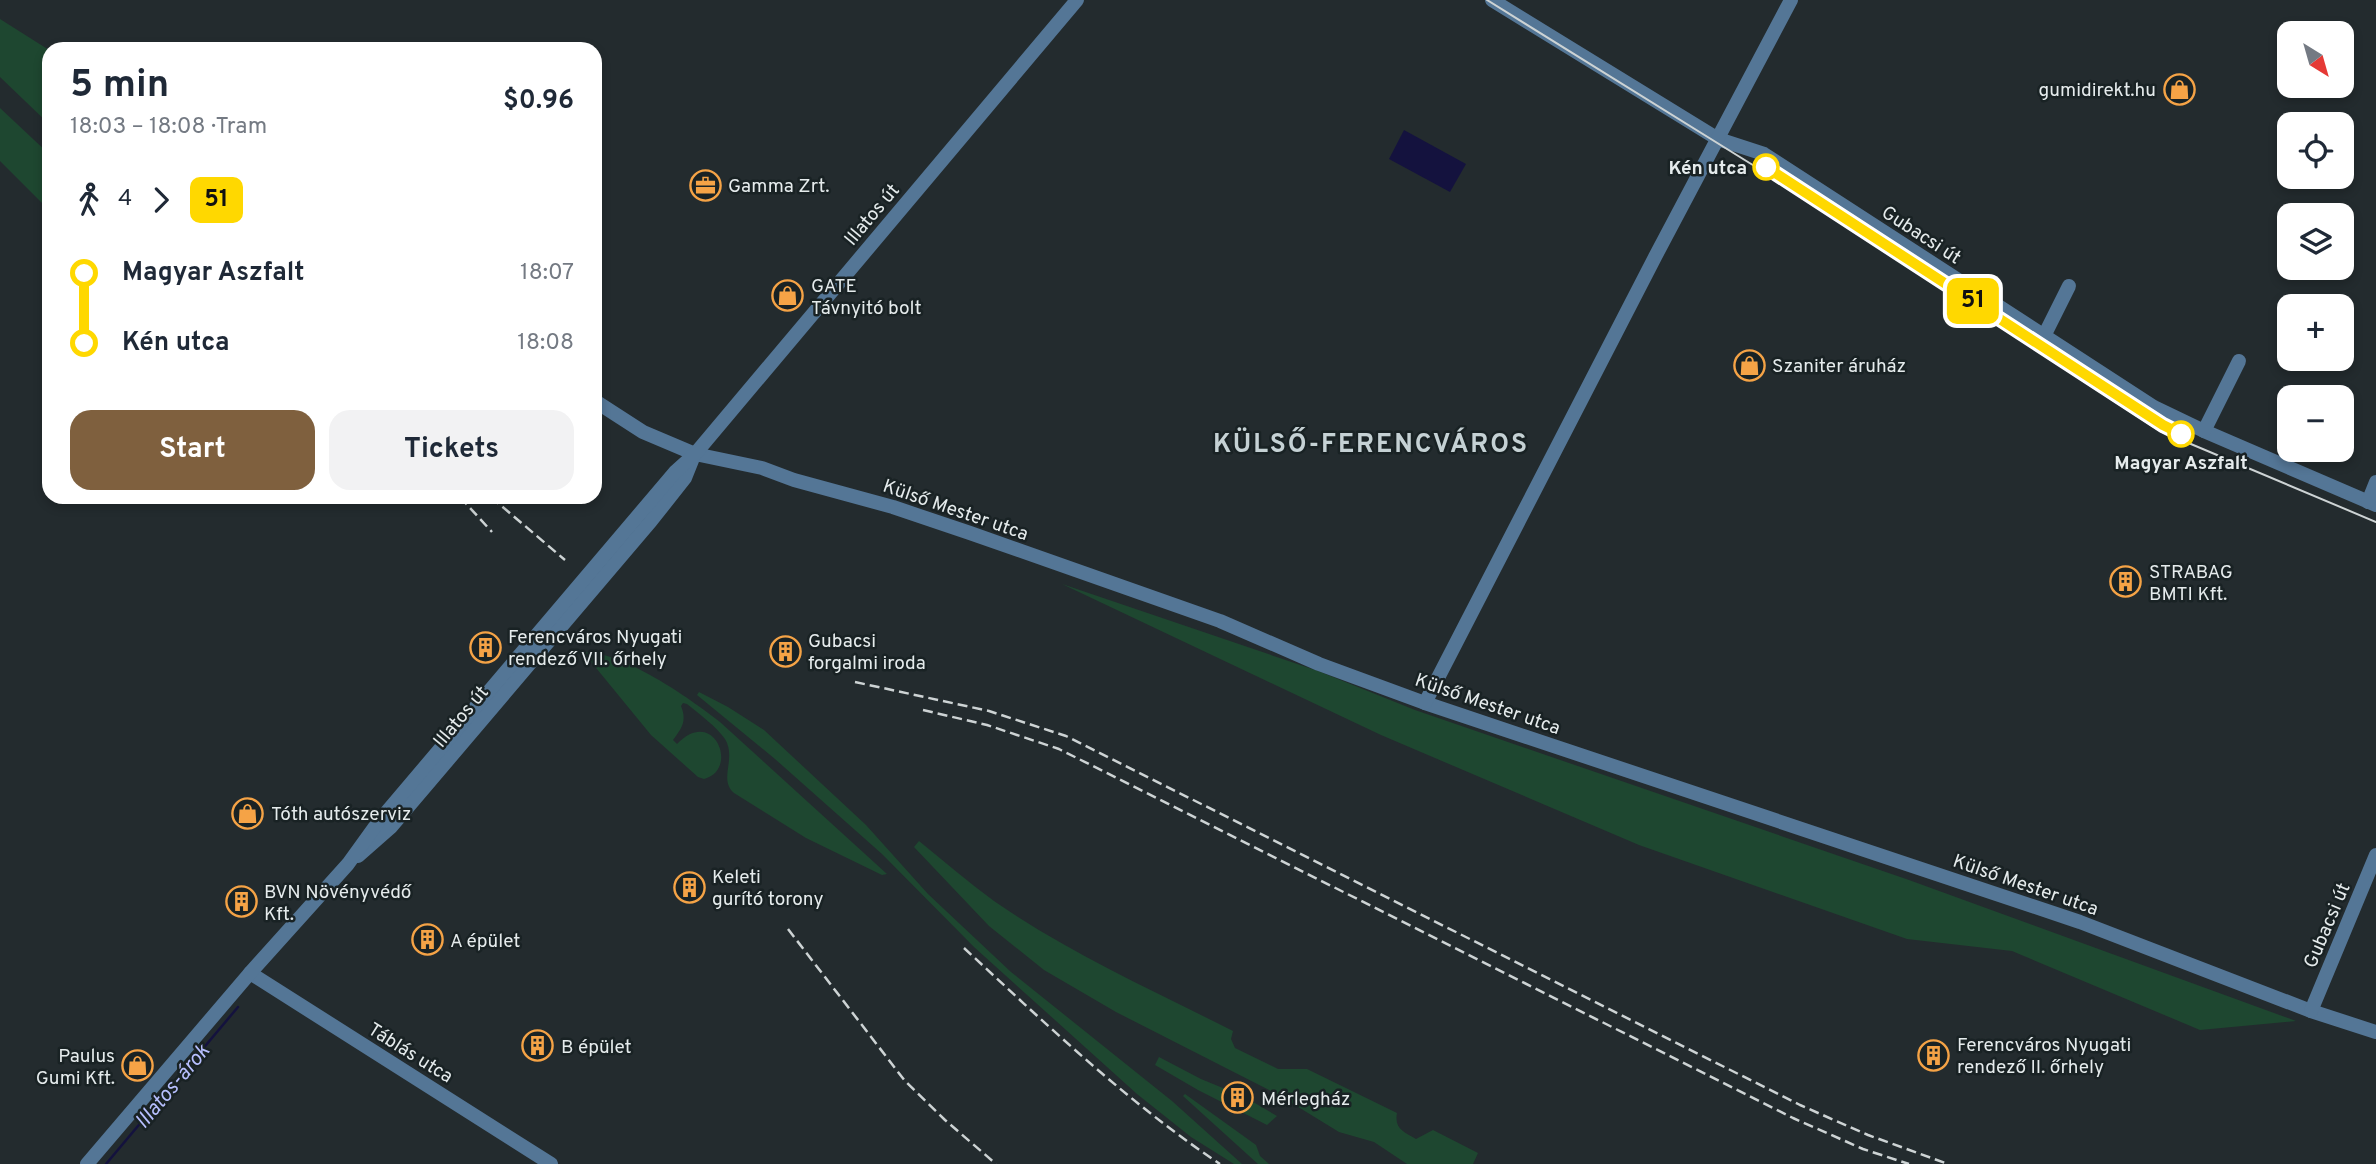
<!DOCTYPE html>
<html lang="en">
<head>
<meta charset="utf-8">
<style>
	:root { --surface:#fff; --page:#f2f2f3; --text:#1f2937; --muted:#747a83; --accent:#7f603e }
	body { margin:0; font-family:Overpass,sans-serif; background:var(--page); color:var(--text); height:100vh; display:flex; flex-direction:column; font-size:26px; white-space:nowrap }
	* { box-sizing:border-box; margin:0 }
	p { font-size:23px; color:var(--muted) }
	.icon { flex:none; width:38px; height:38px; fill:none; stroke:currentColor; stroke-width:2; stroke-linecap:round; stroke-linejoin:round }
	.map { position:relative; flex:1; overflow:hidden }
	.drawer { position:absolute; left:42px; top:42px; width:560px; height:462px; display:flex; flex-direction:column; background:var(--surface); border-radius:21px; box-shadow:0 4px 10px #0003 }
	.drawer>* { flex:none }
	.badge { padding:0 14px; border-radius:10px; font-size:24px; line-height:46px }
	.needle { width:46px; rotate:143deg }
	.controls { position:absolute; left:2277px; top:21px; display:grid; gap:14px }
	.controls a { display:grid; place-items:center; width:77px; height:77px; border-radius:14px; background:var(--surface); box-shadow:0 4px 10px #0003; font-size:35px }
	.map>.badge { position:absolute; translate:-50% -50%; box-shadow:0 0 0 4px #fff }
	.legs { display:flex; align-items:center; gap:10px; height:77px; padding:0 28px; font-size:23px }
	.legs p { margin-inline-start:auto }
	.overview { display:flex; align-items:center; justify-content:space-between; height:119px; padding:0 28px }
	h1 { font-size:38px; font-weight:700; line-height:52px }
	.action { display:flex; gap:14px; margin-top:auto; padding:14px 28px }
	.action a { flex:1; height:80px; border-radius:21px; background:var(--accent); color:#fff; font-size:28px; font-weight:700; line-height:80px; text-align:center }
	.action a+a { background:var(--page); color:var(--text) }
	ul { padding:0 28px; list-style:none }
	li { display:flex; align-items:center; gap:24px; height:70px; font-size:26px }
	li i { display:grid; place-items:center; width:10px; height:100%; margin:0 9px; background:currentColor }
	li i::after { content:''; width:18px; height:18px; margin:-9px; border:5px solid; border-radius:50%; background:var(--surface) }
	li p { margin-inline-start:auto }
	li:first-child i { background:linear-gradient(#0000 50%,currentColor 0) }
	li:last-child i { background:linear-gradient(currentColor 50%,#0000 0) }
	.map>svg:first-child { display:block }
	.green { fill:#1e4730 }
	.water { fill:#14123e }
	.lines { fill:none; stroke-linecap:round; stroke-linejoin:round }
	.stream { stroke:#14123e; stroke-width:2.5 }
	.minor { stroke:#547696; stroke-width:14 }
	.tram { stroke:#cdd3d4; stroke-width:2 }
	.rail { stroke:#cdd3d4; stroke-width:2.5; stroke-dasharray:10 5; stroke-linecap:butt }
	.line-1-casing { stroke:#fff; stroke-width:16 }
	.line-1 { stroke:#ffd800; stroke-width:10 }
	.stop-1-dot { fill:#fff; stroke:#ffd800; stroke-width:3.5 }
	.labels { text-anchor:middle; stroke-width:5; stroke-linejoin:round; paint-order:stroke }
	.poi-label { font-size:19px; fill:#e5ebec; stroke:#192224; text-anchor:start }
	.stop-label { font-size:19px; font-weight:bold; fill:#e5ebec; stroke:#192224; text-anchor:end }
	.street-label { font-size:19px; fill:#e5ebec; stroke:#192224 }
	.water-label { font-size:21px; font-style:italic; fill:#b7bffe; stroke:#192224 }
	.district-label { font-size:26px; font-weight:bold; letter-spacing:2px; fill:#c5d1d4; stroke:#192224 }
</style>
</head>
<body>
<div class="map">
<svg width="2376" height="1164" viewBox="0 0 2376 1164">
	<rect width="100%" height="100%" fill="#232b2e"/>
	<!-- green -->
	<g class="green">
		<polygon points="0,19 49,50 49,124 0,77"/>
		<polygon points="0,108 49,154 49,210 0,161"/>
		<polygon points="1062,584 1318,671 1415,710 1909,880 2296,1021 2200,1030 2012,951 1907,939 1639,845 1381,735"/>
		<path d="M583 652C624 652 688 697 720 722L887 874 882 875 806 838 734 793C718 779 737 759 725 739 716 726 699 714 687 704L683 703 681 706C687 721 682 728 673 740L677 744C714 705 740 770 704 779L698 777 651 735Z"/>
		<polygon points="699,692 728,707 764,730 866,825 928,894 1011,972 1172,1101 1242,1164 1234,1164 1191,1137 1137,1094 974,947 882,854 775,759 697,695"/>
		<path d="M919 841C944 861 968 882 994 901 1067 952 1154 991 1233 1031L1231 1039 1235 1048 1278 1069H1307L1397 1113C1394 1129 1404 1132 1416 1139L1433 1130 1478 1153 1473 1164H1407L1374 1142 1339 1132 1277 1094 1116 1012 1044 970 989 926 914 847Z"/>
		<polygon points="1159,1057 1201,1079 1235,1093 1231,1102 1238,1106 1242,1099 1248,1099 1277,1116 1267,1125 1198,1090 1155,1065"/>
		<polygon points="1185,1094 1256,1145 1260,1156 1269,1164 1258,1164 1183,1096"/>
	</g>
	<!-- water -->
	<polygon class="water" points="1404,130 1466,164 1450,192 1389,159"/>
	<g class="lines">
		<!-- stream -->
		<polyline class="stream" points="106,1164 238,1007"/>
		<!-- minor -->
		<g class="minor">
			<polyline points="1492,0 1718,139 1764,154 2154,407 2204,431 2376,505"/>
			<polyline points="2044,336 2069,286"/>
			<polyline points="595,401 643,432 695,454 762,468 794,480 893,507 970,533 1220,621 1319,664 1425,703 2080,922 2311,1011 2376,1032"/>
			<polyline points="2204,431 2239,361"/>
			<polyline points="2368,502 2376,482"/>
			<polyline points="1425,703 1655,257 1791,0"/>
			<polyline points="358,856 391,827 651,521 685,478 693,458"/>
			<polyline points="250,973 551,1164"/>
			<polyline points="2311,1011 2376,855"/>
			<polyline points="87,1164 250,973 348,864 379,821 675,472 695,454 1077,0"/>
		</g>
		<!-- tram -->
		<polyline class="tram" points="1487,0 1756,167 2160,431 2376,522"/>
		<!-- rail -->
		<g class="rail">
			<polyline points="460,497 492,532"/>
			<polyline points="491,497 565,560"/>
			<polyline points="855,682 989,711 1066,736 1800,1105 1868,1135 1948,1164"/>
			<polyline points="923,710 987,725 1059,749 1793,1118 1863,1149 1909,1164"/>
			<polyline points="788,929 905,1081 945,1120 996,1164"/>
			<path d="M964 948C1046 1024 1127 1102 1220 1164"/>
		</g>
	</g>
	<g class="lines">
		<defs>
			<polyline id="line-1" points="1766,167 2163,425 2181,434"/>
		</defs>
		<!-- line-1 casing -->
		<use href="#line-1" class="line-1-casing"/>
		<!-- line-1 -->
		<use href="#line-1" class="line-1"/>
	</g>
	<!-- icons -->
	<defs>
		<symbol id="shop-ring" viewBox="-11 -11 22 22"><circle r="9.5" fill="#192224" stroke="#f5a346" stroke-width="1.5"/><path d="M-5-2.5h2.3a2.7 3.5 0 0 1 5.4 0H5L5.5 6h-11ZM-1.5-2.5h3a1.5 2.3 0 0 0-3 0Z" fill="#f5a346"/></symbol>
		<symbol id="office-ring" viewBox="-11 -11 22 22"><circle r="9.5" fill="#192224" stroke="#f5a346" stroke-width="1.5"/><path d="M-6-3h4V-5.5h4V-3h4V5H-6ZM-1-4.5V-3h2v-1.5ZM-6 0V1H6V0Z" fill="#f5a346"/></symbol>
		<symbol id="building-ring" viewBox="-11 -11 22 22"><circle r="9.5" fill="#192224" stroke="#f5a346" stroke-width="1.5"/><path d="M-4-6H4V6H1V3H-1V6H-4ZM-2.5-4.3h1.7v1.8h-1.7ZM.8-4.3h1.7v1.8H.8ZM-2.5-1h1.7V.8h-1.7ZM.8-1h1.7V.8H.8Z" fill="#f5a346"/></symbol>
	</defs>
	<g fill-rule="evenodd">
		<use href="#shop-ring" x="2162" y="72" width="35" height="35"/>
		<use href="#office-ring" x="688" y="168" width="35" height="35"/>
		<use href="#shop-ring" x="770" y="278" width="35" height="35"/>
		<use href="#shop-ring" x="1732" y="348" width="35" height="35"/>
		<use href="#building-ring" x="2108" y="564" width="35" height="35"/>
		<use href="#building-ring" x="468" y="630" width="35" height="35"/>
		<use href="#building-ring" x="768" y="634" width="35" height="35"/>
		<use href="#shop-ring" x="230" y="796" width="35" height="35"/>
		<use href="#building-ring" x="672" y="870" width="35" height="35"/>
		<use href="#building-ring" x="224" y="884" width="35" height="35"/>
		<use href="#building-ring" x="410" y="922" width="35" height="35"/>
		<use href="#building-ring" x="520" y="1028" width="35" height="35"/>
		<use href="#building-ring" x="1916" y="1038" width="35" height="35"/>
		<use href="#shop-ring" x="120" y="1048" width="35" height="35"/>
		<use href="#building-ring" x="1220" y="1080" width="35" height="35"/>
	</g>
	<!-- markers -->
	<g class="stop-1-dot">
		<circle cx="1766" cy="167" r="12"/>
		<circle cx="2181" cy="434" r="12"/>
	</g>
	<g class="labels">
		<!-- poi labels -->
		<g class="poi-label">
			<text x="2156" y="96" text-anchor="end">gumidirekt.hu</text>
			<text x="728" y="192">Gamma Zrt.</text>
			<text x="811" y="292">GATE<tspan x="811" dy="22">Távnyitó bolt</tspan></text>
			<text x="1772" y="372">Szaniter áruház</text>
			<text x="2149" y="578">STRABAG<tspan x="2149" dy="22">BMTI Kft.</tspan></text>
			<text x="508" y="643">Ferencváros Nyugati<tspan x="508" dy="22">rendező VII. őrhely</tspan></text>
			<text x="808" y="647">Gubacsi<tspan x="808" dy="22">forgalmi iroda</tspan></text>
			<text x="271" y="820">Tóth autószerviz</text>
			<text x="712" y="883">Keleti<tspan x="712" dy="22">gurító torony</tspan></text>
			<text x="264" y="898">BVN Növényvédő<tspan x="264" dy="22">Kft.</tspan></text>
			<text x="450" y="947">A épület</text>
			<text x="1957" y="1051">Ferencváros Nyugati<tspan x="1957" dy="22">rendező II. őrhely</tspan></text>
			<text x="561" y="1053">B épület</text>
			<text x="115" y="1062" text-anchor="end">Paulus<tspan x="115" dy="22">Gumi Kft.</tspan></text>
			<text x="1261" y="1105">Mérlegház</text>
		</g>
		<!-- stop labels -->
		<g class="stop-label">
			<text x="1747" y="174">Kén utca</text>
			<text x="2181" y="469" text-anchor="middle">Magyar Aszfalt</text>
		</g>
		<!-- street labels -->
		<g class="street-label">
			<text transform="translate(871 214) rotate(-50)" y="7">Illatos út</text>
			<text transform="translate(1922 234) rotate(33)" y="7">Gubacsi út</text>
			<text transform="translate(956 509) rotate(19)" y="7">Külső Mester utca</text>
			<text transform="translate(1488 703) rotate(19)" y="7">Külső Mester utca</text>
			<text transform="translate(460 716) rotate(-50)" y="7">Illatos út</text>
			<text transform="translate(2026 884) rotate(19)" y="7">Külső Mester utca</text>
			<text transform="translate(2326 925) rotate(-67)" y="7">Gubacsi út</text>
			<text transform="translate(411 1052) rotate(32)" y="7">Táblás utca</text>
		</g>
		<!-- water labels -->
		<g class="water-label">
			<text transform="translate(172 1086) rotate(-50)" y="7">Illatos-árok</text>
		</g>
		<!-- district labels -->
		<g class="district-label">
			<text x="1371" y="452">KÜLSŐ-FERENCVÁROS</text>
		</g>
	</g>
</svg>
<div class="controls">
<a><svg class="needle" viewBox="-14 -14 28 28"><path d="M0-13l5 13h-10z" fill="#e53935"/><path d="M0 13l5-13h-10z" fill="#747a83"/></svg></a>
<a><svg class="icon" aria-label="locate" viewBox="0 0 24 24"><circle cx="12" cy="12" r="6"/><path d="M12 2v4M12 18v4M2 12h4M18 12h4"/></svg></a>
<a><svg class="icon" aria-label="layers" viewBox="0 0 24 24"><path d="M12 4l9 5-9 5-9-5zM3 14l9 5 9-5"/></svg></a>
<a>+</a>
<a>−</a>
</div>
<b class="badge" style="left:1973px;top:301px;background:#ffd800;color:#111">51</b>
<section class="drawer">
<div class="overview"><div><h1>5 min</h1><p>18:03 – 18:08 · Tram</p></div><b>$0.96</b></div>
<div class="legs"><svg class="icon" aria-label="walk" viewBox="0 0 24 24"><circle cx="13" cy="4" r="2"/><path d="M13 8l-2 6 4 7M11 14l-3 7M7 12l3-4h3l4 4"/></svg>4<svg class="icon" aria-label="forward" viewBox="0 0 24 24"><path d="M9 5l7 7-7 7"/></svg><b class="badge" style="background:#ffd800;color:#111">51</b></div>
<ul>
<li><i style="color:#ffd800"></i><b>Magyar Aszfalt</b><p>18:07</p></li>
<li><i style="color:#ffd800"></i><b>Kén utca</b><p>18:08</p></li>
</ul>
<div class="action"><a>Start</a><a>Tickets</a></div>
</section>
</div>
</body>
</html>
